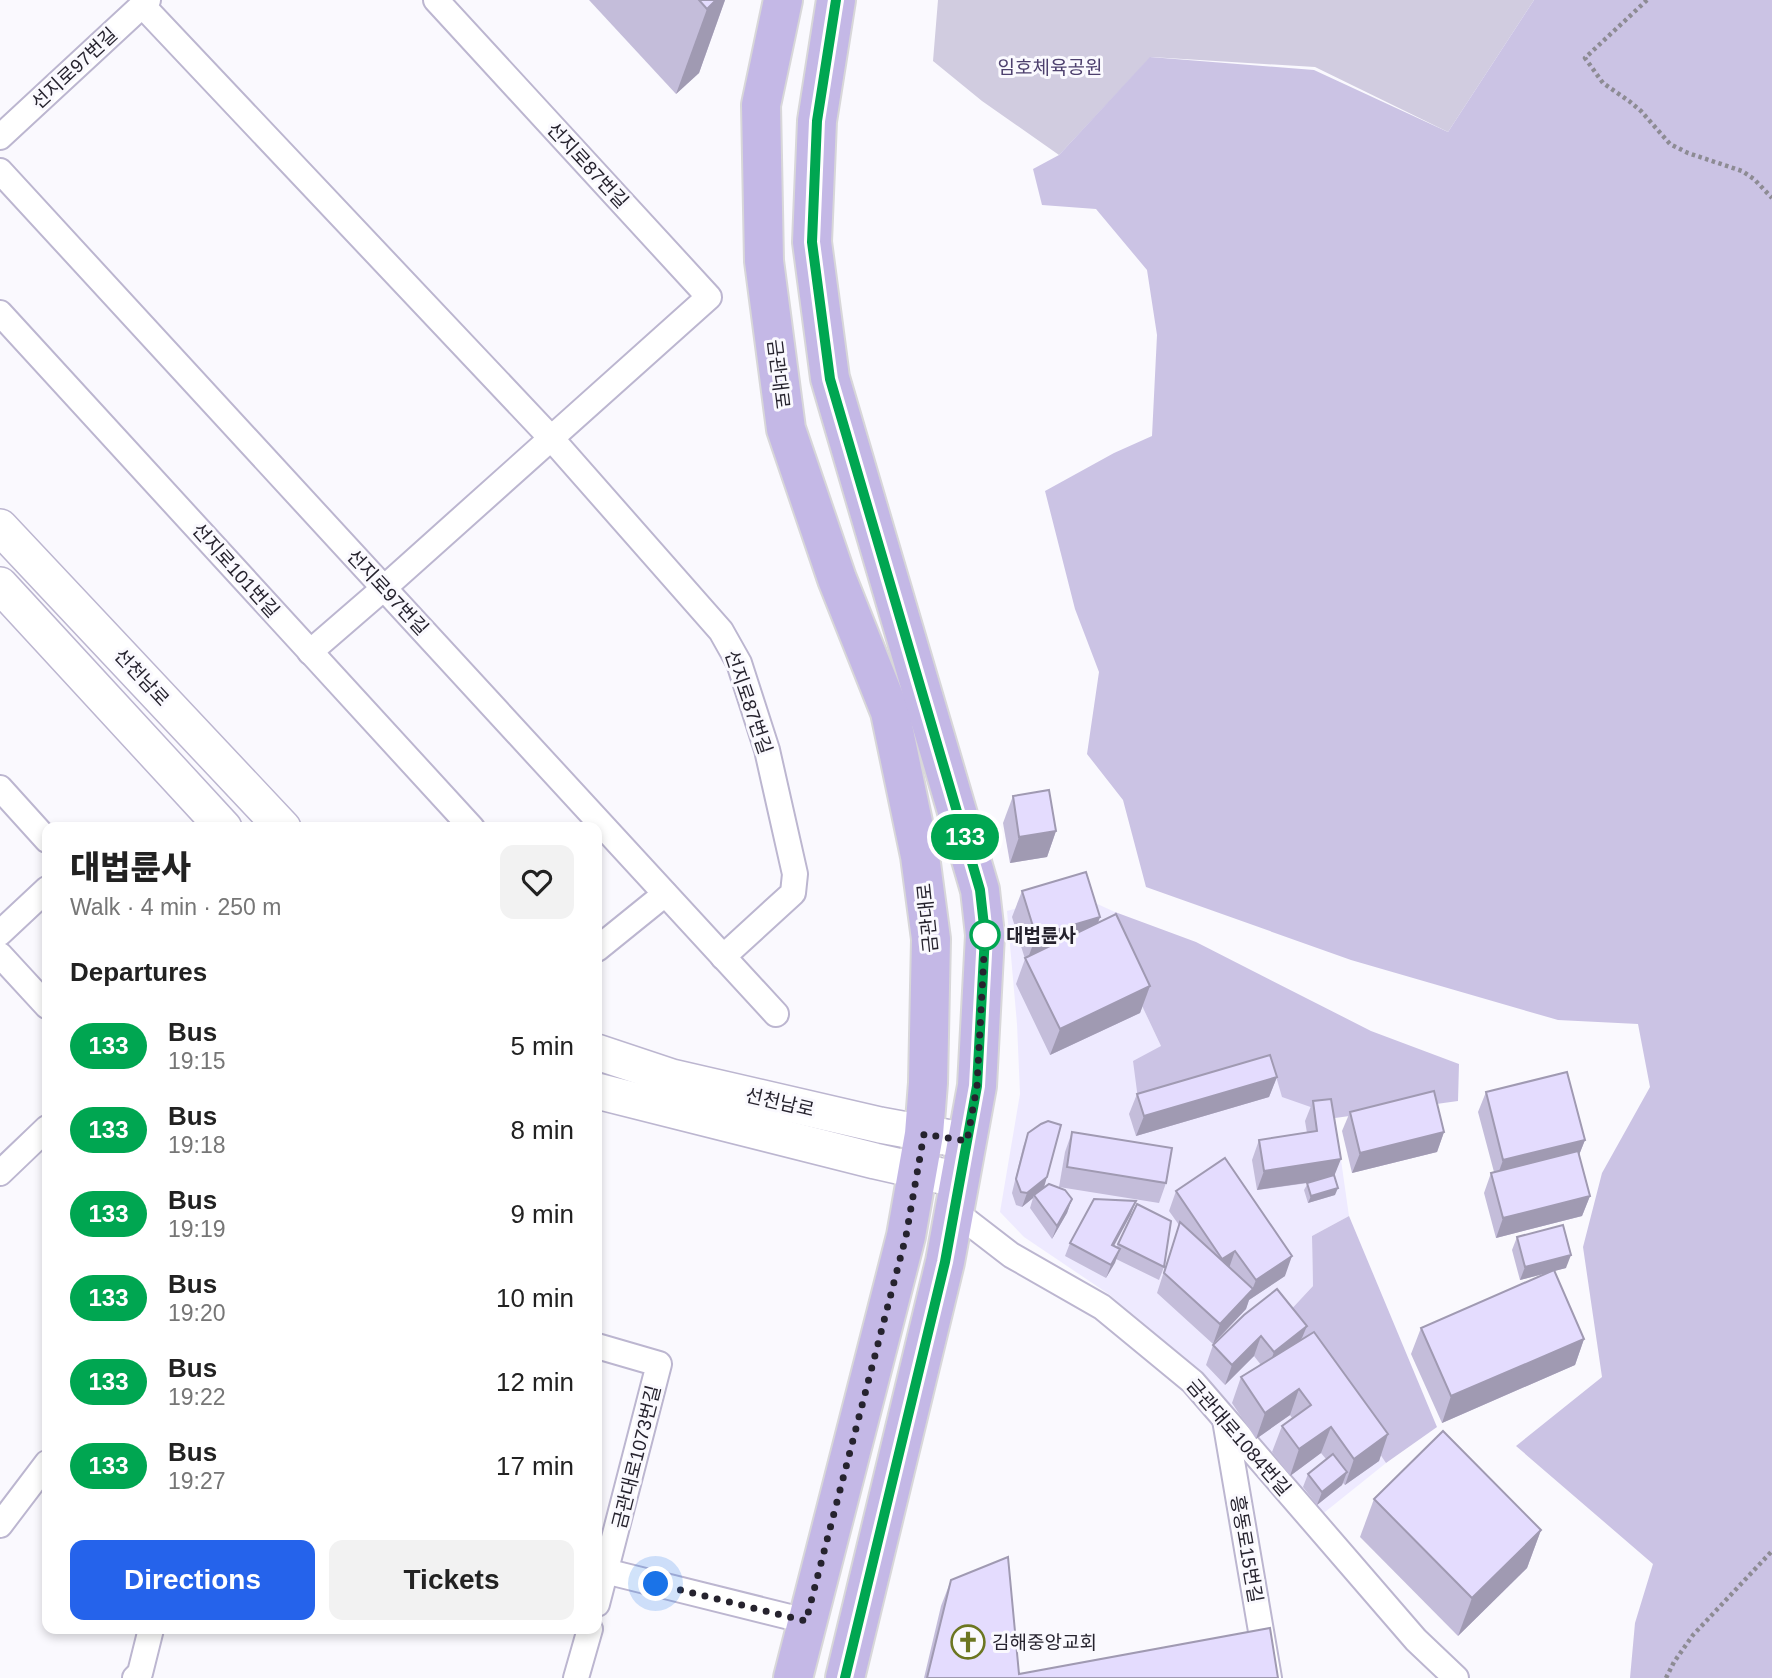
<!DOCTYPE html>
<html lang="en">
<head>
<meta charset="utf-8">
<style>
	:root { --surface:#fff; --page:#f2f2f2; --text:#222; --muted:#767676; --accent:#2563eb }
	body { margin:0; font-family:Helvetica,"Noto Sans KR",sans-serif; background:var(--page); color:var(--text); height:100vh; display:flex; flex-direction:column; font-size:26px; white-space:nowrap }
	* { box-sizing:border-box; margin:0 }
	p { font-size:23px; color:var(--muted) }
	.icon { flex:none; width:38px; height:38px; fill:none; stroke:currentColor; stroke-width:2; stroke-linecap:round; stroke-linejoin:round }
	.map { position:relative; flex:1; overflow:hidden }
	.side { position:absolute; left:42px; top:822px; width:560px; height:812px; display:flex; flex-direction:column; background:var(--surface); border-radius:14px; box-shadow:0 4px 10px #0003 }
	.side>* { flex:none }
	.badge { padding:0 14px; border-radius:23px; font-size:24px; line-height:46px }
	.you { position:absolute; width:35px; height:35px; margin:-18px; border:5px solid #fff; border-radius:50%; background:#1a73e8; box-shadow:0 0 0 10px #1a73e833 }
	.map>.badge { position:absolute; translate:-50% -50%; box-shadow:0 0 0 4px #fff }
	h2 { padding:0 28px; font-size:26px; line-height:63px }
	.round { display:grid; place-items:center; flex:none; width:74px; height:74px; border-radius:14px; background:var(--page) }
	.overview { display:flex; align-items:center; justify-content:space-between; height:119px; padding:0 28px }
	h1 { font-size:33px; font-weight:800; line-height:52px }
	.button { display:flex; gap:14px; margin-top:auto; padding:14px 28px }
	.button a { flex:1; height:80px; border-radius:14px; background:var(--accent); color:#fff; font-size:28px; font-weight:800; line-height:80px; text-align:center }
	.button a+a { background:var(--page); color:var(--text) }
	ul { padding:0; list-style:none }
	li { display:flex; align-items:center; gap:21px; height:84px; padding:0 28px }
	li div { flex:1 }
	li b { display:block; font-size:26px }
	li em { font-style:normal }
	li .badge { min-width:77px; font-weight:700; text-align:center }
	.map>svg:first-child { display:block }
	.built { fill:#eeeaff }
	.green { fill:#d1cce0 }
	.forest { fill:#cbc3e4 }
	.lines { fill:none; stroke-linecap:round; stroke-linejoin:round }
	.minor-casing { stroke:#bcb6d0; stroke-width:28 }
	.secondary-casing { stroke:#bcb6d0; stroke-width:38 }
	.primary-casing { stroke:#d8d7d9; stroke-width:42 }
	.path { stroke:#8d8b93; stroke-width:4.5; stroke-dasharray:3.5 3.5; stroke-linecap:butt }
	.minor { stroke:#fff; stroke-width:24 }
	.secondary { stroke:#fff; stroke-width:35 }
	.primary { stroke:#c4b8e6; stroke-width:38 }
	.wall { fill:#c4bdda }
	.shaded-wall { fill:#a09ab2 }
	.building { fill:#e4dcfe; stroke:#a09ab2; stroke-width:2 }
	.line-casing { stroke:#fff; stroke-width:16 }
	.line { stroke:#00a651; stroke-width:10 }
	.walk { stroke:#26232e; stroke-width:7; stroke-dasharray:0 12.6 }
	.stop-dot { fill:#fff; stroke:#00a651; stroke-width:3.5 }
	.labels { text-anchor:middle; stroke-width:6; stroke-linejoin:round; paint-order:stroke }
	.park-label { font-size:19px; fill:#4d406e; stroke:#faf9fe }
	.street-label { font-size:19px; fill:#26232e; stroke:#faf9fe }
	.stop-label { font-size:19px; font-weight:bold; fill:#26232e; stroke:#faf9fe; text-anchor:start }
	.poi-label { font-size:19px; fill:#26232e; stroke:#faf9fe; text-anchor:start }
</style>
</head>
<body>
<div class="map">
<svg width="1772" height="1678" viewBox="0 0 1772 1678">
	<rect width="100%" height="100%" fill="#faf9fe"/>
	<!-- built -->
	<polygon class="built" points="1073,893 1115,912 1109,936 1161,1046 1273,1066 1322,1111 1335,1118 1349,1216 1312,1236 1313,1286 1286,1315 1386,1463 1320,1516 1202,1376 1110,1295 1024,1237 1000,1212 1020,1094 1017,1024 1007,911"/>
	<!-- green -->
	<polygon class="green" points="938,0 1534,0 1448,132 1315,67 1151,57 1059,155 982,101 933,61"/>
	<!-- forest -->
	<g class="forest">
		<polygon points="1534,0 1772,0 1772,1678 1630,1678 1635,1623 1653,1564 1516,1446 1602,1377 1583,1247 1602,1173 1650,1087 1638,1024 1558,1020 1351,960 1146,887 1123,800 1087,754 1099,672 1075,609 1045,491 1114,453 1152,436 1157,335 1147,270 1096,209 1042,205 1033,169 1059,155 1150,57 1314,70 1448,132"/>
		<polygon points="1115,912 1196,942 1371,1031 1459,1064 1458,1101 1335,1118 1322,1111 1282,1097 1273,1066 1138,1099 1133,1061 1161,1046 1109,936"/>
		<polygon points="1349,1216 1437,1427 1386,1463 1286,1315 1313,1286 1312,1236"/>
	</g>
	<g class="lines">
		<defs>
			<g id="minor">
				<polyline points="142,5 551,438 721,631 739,663 767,750 795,874 793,893 723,957"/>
				<polyline points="0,137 148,0"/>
				<polyline points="0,171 776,1014"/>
				<polyline points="0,313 472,828"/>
				<polyline points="310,652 384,588 709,297 436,0"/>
				<polyline points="0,788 47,840"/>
				<polyline points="0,933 47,889"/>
				<polyline points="597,949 665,894"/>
				<polyline points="0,955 47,1006"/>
				<polyline points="0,1173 47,1128"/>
				<polyline points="954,1211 1011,1255 1102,1307 1193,1382 1416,1640 1456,1678"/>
				<polyline points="597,1346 659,1364 597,1604"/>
				<polyline points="1225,1420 1269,1678"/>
				<polyline points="0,1525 47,1463"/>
				<polyline points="597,1569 806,1621"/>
				<polyline points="135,1678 140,1673 151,1629"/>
				<polyline points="576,1678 590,1629"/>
			</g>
			<g id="secondary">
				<polyline points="0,527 283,828"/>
				<polyline points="0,585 224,828"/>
				<polyline points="597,1052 672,1077 880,1125 967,1141"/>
				<polyline points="597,1091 875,1161 959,1180"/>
			</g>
			<g id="primary">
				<polyline points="783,0 761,105 764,261 786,429 837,579 890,712 920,856 931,939 928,1083 924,1134 906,1236 793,1678"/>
				<polyline points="836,0 817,121 812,242 830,378 980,890 985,935 977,1086 945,1262 845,1678"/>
			</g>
		</defs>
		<!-- minor casing -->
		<use href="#minor" class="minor-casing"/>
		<!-- secondary casing -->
		<use href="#secondary" class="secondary-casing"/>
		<!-- primary casing -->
		<use href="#primary" class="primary-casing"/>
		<!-- path -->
		<g class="path">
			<polyline points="1647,0 1585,58 1603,83 1629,101 1641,111 1670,144 1688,153 1742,171 1754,179 1772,198"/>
			<polyline points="1666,1678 1674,1662 1693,1635 1772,1551"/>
		</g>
		<!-- minor -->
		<use href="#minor" class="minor"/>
		<!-- secondary -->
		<use href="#secondary" class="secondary"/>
		<!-- primary -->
		<use href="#primary" class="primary"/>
	</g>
	<!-- wall -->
	<g class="wall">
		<polygon points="589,0 725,0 699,73 676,94"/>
		<polygon points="1013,796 1056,831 1047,857 1010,863 1003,823"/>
		<polygon points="1022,891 1100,917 1098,923 1150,986 1140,1013 1050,1055 1016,984 1025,959 1012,917"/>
		<polygon points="1277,1077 1269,1097 1136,1136 1129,1114 1137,1094"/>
		<polygon points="1486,1092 1585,1140 1579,1155 1590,1196 1582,1216 1496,1238 1484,1193 1491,1173 1494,1172 1478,1112"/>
		<polygon points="1313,1101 1334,1176 1335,1195 1308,1203 1304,1190 1308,1183 1257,1190 1252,1160 1259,1140 1307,1133 1305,1121"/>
		<polygon points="1350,1112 1444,1132 1437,1152 1352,1173 1342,1131"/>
		<polygon points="1072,1132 1166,1183 1159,1203 1059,1187 1065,1152"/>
		<polygon points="1028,1133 1044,1188 1072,1199 1067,1213 1052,1239 1030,1208 1033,1198 1022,1207 1016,1205 1012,1193 1023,1147"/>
		<polygon points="1176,1191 1285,1276 1249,1300 1246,1309 1213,1344 1157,1293 1179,1225 1169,1211"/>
		<polygon points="1131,1214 1113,1246 1116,1248 1118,1244 1164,1267 1159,1280 1116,1259 1106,1278 1065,1256 1070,1243"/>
		<polygon points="1517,1237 1566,1268 1554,1271 1584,1339 1575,1365 1442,1423 1411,1354 1421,1328 1547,1273 1520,1280 1512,1250"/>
		<polygon points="1244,1315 1301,1339 1388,1434 1379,1461 1345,1485 1343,1483 1342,1485 1317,1505 1303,1487 1308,1474 1326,1459 1321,1453 1290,1476 1272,1452 1282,1426 1292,1418 1290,1415 1256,1439 1232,1403 1241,1377 1261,1365 1254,1356 1225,1385 1206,1365 1213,1345"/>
		<polygon points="1374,1499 1541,1530 1527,1568 1458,1636 1360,1537"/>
		<polygon points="951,1580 1019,1674 1278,1678 924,1678 941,1606"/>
	</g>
	<!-- shaded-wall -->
	<g class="shaded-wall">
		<polygon points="716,0 725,0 699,73 676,94 707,9"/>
		<polygon points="1056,831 1047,857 1010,863 1019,837"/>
		<polygon points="1100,917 1090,944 1027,961 1036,936"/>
		<polygon points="1150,986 1140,1013 1050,1055 1060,1029"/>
		<polygon points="1277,1077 1269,1097 1136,1136 1144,1116"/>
		<polygon points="1444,1132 1437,1152 1352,1173 1360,1153"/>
		<polygon points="1585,1140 1577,1160 1496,1180 1503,1160"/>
		<polygon points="1341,1159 1333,1179 1257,1190 1264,1171"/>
		<polygon points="1047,1177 1043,1191 1034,1195 1033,1198 1022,1207 1027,1193"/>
		<polygon points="1338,1188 1335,1195 1308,1203 1311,1196"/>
		<polygon points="1590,1196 1582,1216 1496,1238 1503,1218"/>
		<polygon points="1072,1199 1067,1213 1052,1239 1057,1226"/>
		<polygon points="1136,1201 1131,1214 1107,1259 1112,1245"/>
		<polygon points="1120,1249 1115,1263 1106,1278 1111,1265"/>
		<polygon points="1235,1251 1228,1271 1215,1279 1222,1259"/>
		<polygon points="1571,1255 1566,1268 1520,1280 1525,1267"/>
		<polygon points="1292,1256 1285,1276 1249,1300 1246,1309 1213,1344 1220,1324 1252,1290 1256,1280"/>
		<polygon points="1307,1326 1299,1345 1267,1372 1274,1352"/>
		<polygon points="1261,1336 1254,1356 1225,1385 1232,1365"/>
		<polygon points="1584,1339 1575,1365 1442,1423 1451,1396"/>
		<polygon points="1299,1389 1290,1415 1256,1439 1265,1413"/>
		<polygon points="1331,1427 1321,1453 1290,1476 1299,1449"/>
		<polygon points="1388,1434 1379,1461 1345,1485 1354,1459"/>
		<polygon points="1347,1472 1342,1485 1317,1505 1322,1492"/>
		<polygon points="1541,1530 1527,1568 1458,1636 1472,1598"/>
	</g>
	<!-- building -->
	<g class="building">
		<polygon points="699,0 716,0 707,9"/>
		<polygon points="1049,790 1056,831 1019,837 1013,796"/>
		<polygon points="1086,872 1100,917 1036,936 1022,891"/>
		<polygon points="1116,914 1150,986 1060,1029 1025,958"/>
		<polygon points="1270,1055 1277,1077 1144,1116 1137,1094"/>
		<polygon points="1567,1072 1585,1140 1503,1160 1486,1092"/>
		<polygon points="1434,1091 1444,1132 1360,1153 1350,1112"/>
		<polygon points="1331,1099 1341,1159 1264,1171 1259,1140 1317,1131 1313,1101"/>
		<polygon points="1048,1121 1061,1125 1047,1177 1027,1193 1021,1192 1016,1179 1028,1133 1041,1124"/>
		<polygon points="1072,1132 1172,1148 1166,1183 1067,1167"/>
		<polygon points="1578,1151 1590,1196 1503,1218 1491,1173"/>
		<polygon points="1225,1158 1292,1256 1256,1280 1235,1251 1222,1259 1176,1191"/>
		<polygon points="1334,1175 1338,1188 1311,1196 1307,1183"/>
		<polygon points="1049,1184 1065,1190 1072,1199 1057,1226 1034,1195"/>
		<polygon points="1094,1199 1136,1201 1112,1245 1120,1249 1111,1265 1070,1243"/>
		<polygon points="1137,1204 1171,1221 1164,1267 1118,1244"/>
		<polygon points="1180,1222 1253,1289 1220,1324 1164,1273"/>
		<polygon points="1563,1225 1571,1255 1525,1267 1517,1237"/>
		<polygon points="1554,1270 1584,1339 1451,1396 1421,1328"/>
		<polygon points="1277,1289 1307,1326 1274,1352 1261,1336 1232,1365 1213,1345 1244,1315"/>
		<polygon points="1314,1332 1388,1434 1354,1459 1331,1427 1299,1449 1282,1426 1311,1405 1299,1389 1265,1413 1241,1377"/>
		<polygon points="1443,1431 1541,1530 1472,1598 1374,1499"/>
		<polygon points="1333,1454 1347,1472 1322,1492 1308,1474"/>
		<polygon points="1008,1557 1019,1674 1270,1628 1278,1678 927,1678 951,1580"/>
	</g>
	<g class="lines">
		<defs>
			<polyline id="line" points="836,0 817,121 812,242 830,379 980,890 985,935 977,1086 945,1262 845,1678"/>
		</defs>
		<!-- line casing -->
		<use href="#line" class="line-casing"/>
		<!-- line -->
		<use href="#line" class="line"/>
		<!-- walk -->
		<polyline class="walk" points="656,1584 806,1621 906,1236 924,1134 967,1141 977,1086 985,935"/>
	</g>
	<!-- icons -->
	<defs>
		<symbol id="church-ring" viewBox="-11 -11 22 22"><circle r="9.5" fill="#faf9fe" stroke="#6c7621" stroke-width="1.5"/><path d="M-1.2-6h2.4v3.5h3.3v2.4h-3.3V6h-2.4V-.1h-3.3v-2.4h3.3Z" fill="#6c7621"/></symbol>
	</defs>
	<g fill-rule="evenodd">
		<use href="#church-ring" x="949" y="1623" width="38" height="38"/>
	</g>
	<!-- markers -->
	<circle class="stop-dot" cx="985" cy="935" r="14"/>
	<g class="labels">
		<!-- park labels -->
		<g class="park-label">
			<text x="1050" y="74">임호체육공원</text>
		</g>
		<!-- street labels -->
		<g class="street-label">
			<text transform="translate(74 68) rotate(-43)" y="7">선지로97번길</text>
			<text transform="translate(588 165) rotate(47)" y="7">선지로87번길</text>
			<text transform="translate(779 374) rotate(83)" y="7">금관대로</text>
			<text transform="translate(236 570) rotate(48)" y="7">선지로101번길</text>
			<text transform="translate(388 592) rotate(47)" y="7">선지로97번길</text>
			<text transform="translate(142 677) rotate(47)" y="7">선천남로</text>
			<text transform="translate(749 702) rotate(71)" y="7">선지로87번길</text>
			<text transform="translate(927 918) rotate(-96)" y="7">금관대로</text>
			<text transform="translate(780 1102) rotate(13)" y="7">선천남로</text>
			<text transform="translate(1239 1437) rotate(49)" y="7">금관대로1084번길</text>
			<text transform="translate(636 1457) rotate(-76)" y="7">금관대로1073번길</text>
			<text transform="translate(1247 1549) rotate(80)" y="7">흥동로15번길</text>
		</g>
		<!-- stop labels -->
		<g class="stop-label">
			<text x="1006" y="942">대법륜사</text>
		</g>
		<!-- poi labels -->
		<g class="poi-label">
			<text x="992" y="1649">김해중앙교회</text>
		</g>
	</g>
</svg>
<div class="you" style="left:656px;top:1584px"></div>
<b class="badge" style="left:965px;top:837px;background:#00a651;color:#fff">133</b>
<section class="side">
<div class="overview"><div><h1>대법륜사</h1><p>Walk · 4 min · 250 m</p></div><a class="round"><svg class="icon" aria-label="heart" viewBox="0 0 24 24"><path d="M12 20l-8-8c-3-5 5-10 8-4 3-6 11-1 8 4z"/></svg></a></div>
<h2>Departures</h2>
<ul>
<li><span class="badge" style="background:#00a651;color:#fff">133</span><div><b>Bus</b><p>19:15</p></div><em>5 min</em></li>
<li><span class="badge" style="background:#00a651;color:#fff">133</span><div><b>Bus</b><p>19:18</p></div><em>8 min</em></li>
<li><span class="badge" style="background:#00a651;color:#fff">133</span><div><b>Bus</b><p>19:19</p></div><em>9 min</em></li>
<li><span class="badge" style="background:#00a651;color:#fff">133</span><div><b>Bus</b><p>19:20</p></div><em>10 min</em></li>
<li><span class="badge" style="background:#00a651;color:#fff">133</span><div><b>Bus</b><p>19:22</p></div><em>12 min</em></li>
<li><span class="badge" style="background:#00a651;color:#fff">133</span><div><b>Bus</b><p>19:27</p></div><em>17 min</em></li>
</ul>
<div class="button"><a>Directions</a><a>Tickets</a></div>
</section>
</div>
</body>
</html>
